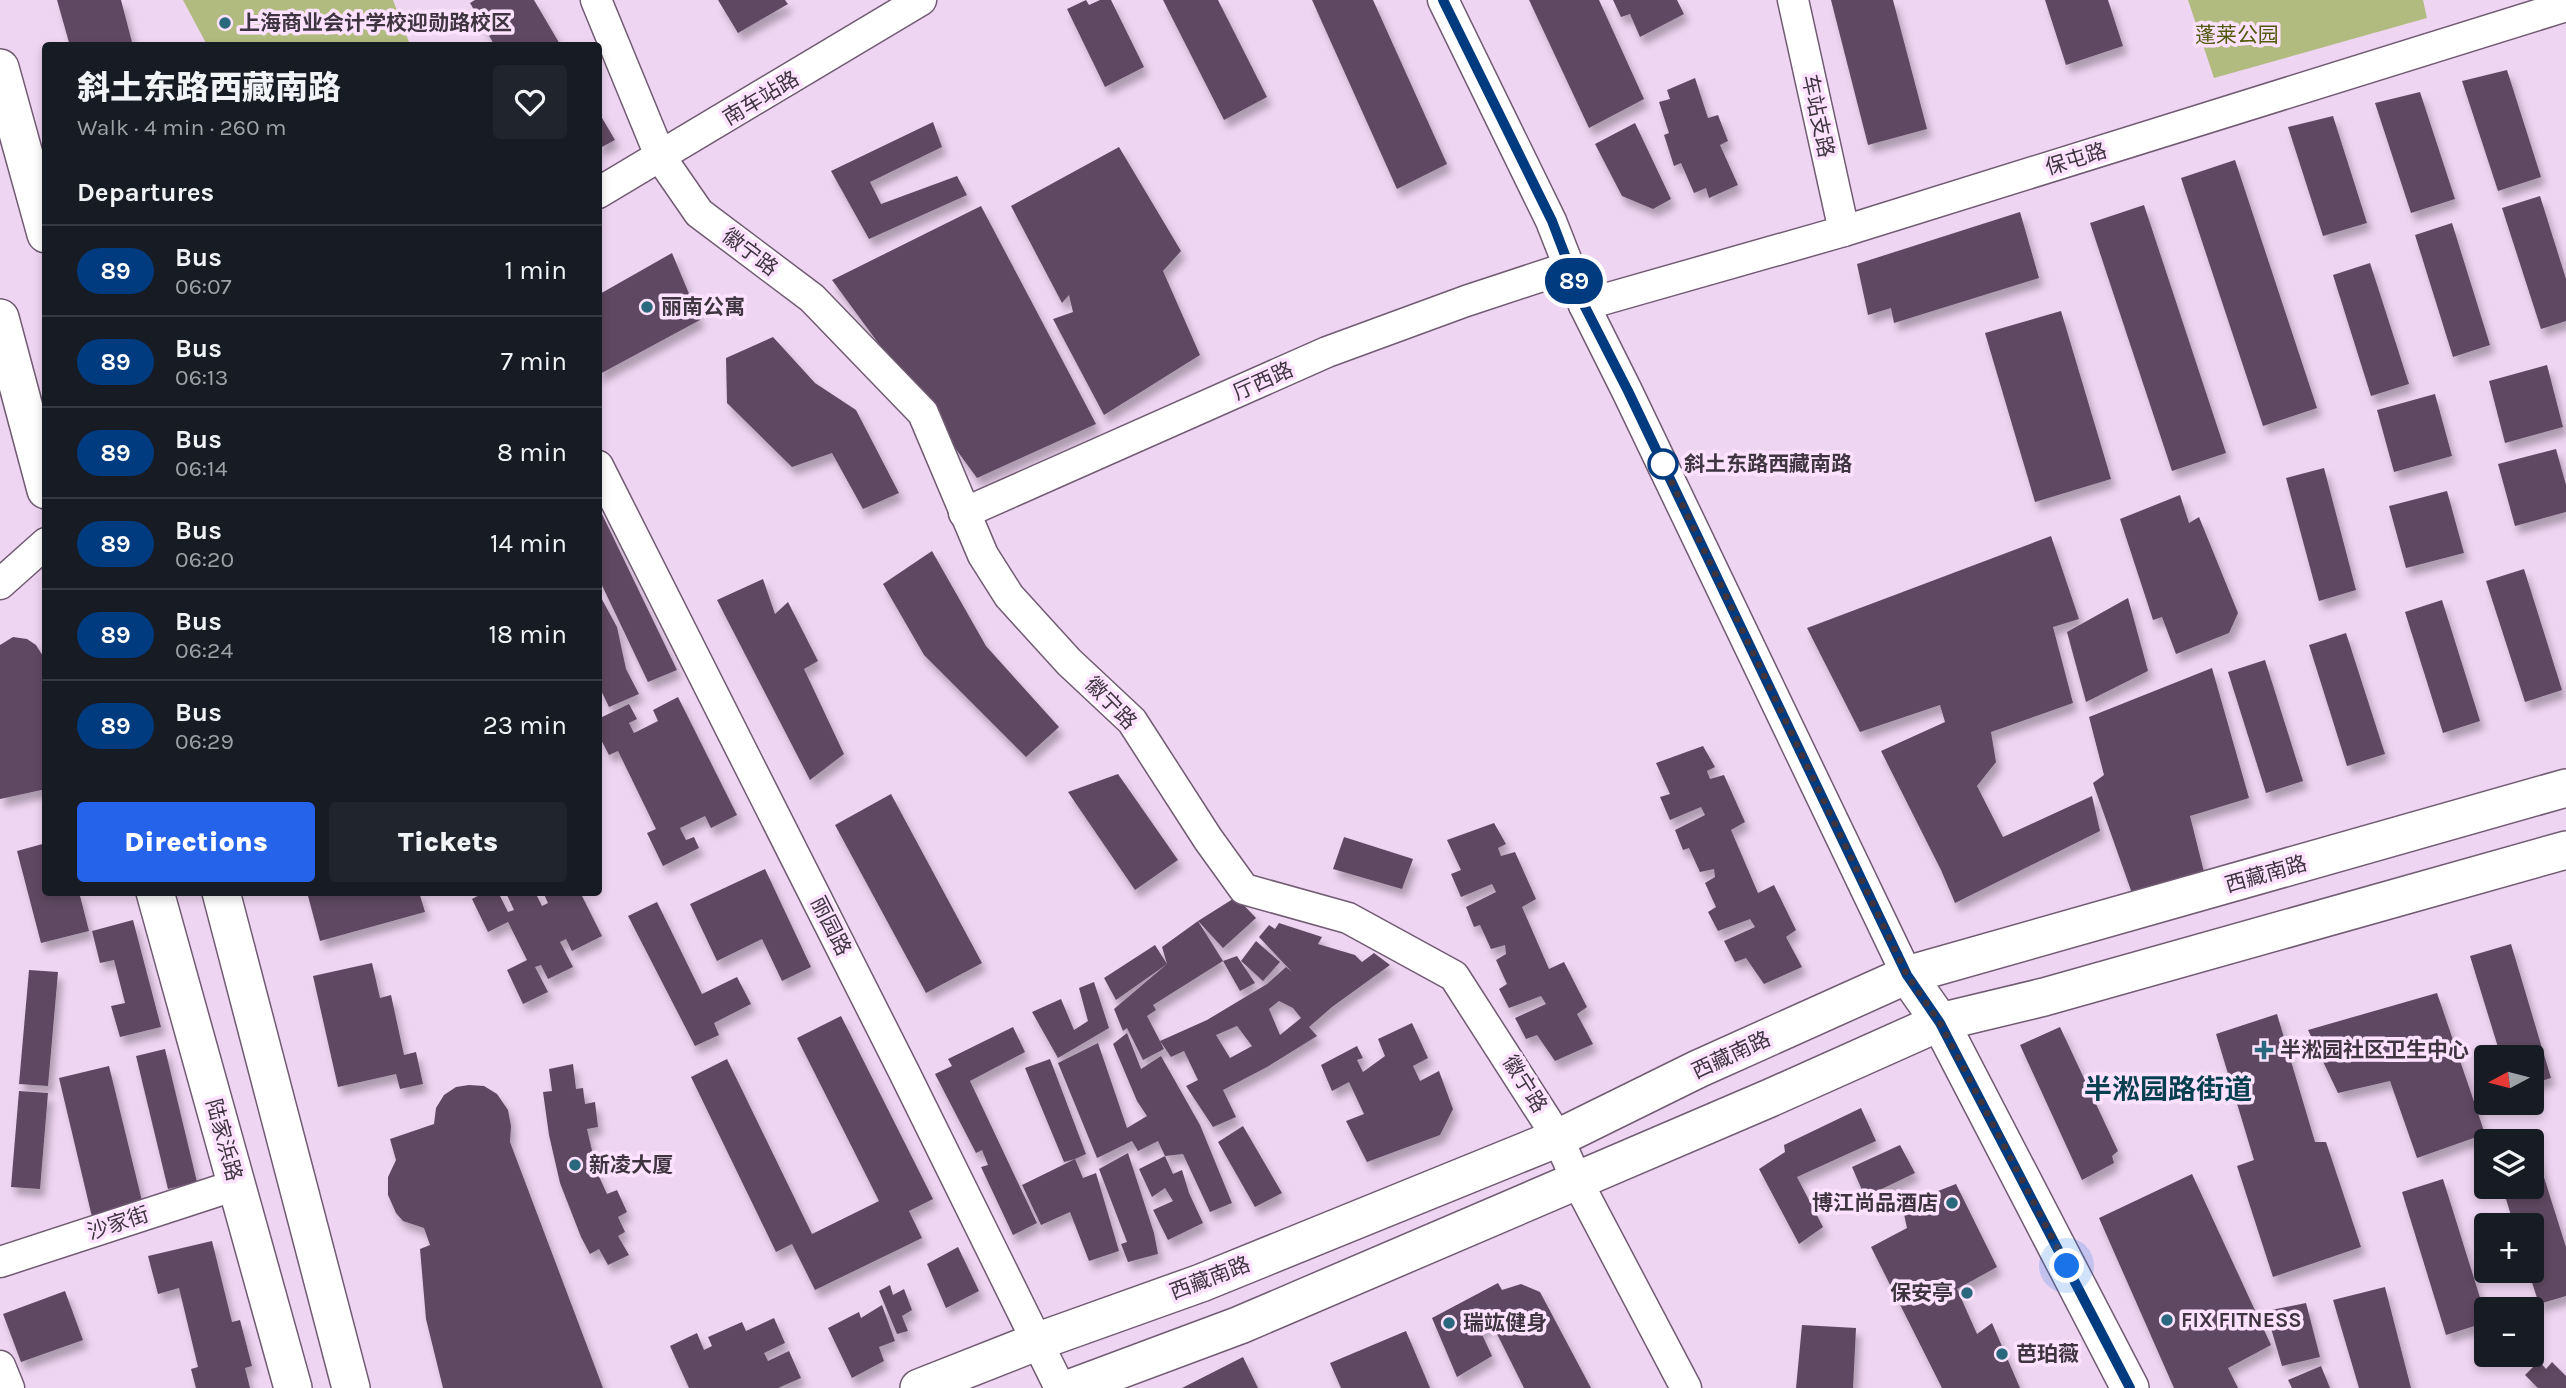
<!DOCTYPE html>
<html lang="en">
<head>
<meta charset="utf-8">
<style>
	:root { --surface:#171b24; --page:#20242c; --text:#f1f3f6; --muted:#9ea1a6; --line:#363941; --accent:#2563eb }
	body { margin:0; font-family:Karla,"Noto Sans SC",sans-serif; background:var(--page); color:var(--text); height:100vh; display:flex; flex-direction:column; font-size:26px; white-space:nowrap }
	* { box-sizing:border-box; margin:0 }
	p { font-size:23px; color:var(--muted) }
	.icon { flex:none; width:38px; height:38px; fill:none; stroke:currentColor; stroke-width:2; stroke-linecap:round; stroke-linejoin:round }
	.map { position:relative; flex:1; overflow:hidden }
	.sheet { position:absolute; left:42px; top:42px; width:560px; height:854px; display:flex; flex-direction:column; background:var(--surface); border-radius:7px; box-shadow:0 4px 10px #0003 }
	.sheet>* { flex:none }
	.badge { padding:0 14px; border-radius:23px; font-size:24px; line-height:46px }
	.needle { width:46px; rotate:263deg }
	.controls { position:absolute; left:2474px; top:1045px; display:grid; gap:14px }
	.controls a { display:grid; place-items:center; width:70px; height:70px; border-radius:7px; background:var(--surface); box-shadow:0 4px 10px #0003; font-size:35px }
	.you { position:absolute; width:35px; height:35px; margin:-18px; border:5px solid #fff; border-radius:50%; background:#1a73e8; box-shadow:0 0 0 10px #1a73e833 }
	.map>.badge { position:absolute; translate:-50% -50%; box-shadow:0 0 0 4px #fff }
	h2 { padding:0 35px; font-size:26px; line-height:63px }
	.round { display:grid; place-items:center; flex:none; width:74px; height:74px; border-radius:7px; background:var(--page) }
	.summary { display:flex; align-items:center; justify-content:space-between; height:119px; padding:0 35px }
	h1 { font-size:33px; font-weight:800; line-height:52px }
	.primary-button { display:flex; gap:14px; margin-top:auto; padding:14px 35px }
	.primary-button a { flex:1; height:80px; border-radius:7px; background:var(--accent); color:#fff; font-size:28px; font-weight:800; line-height:80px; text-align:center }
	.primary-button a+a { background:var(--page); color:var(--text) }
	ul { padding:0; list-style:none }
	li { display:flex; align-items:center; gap:21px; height:91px; padding:0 35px; border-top:2px solid var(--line) }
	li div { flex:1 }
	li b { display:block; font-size:26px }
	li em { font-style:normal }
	li .badge { min-width:77px; font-weight:700; text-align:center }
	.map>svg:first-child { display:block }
	.green { fill:#b1bb7f }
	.building { fill:#5f4a62; fill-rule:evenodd; filter:url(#shadow) }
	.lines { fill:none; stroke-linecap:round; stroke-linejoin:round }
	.minor-casing { stroke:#715b73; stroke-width:33 }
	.major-casing { stroke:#715b73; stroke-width:40 }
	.minor { stroke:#fff; stroke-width:30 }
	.major { stroke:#fff; stroke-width:37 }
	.line-casing { stroke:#fff; stroke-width:16 }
	.line { stroke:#003b80; stroke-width:10 }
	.walk { stroke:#3f3540; stroke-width:7; stroke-dasharray:0 12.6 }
	.poi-dot { fill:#29687d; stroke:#fce2fe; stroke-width:2.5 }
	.stop-dot { fill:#fff; stroke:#003b80; stroke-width:3.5 }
	.labels { text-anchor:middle; stroke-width:7; stroke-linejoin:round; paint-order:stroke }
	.poi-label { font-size:21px; font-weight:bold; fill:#3f3540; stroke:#fce2fe; text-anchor:start }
	.park-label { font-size:21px; fill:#525a10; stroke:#fce2fe }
	.street-label { font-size:21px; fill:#3f3540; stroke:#fce2fe }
	.stop-label { font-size:21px; font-weight:bold; fill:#3f3540; stroke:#fce2fe; text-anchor:start }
	.district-label { font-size:28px; font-weight:bold; fill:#063f4f; stroke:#fce2fe }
</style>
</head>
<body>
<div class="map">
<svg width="2566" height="1388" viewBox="0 0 2566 1388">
	<defs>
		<filter id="shadow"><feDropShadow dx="4.5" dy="8" stdDeviation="3.5" flood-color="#0004"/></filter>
	</defs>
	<rect width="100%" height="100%" fill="#eed5f1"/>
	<!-- green -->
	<g class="green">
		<polygon points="183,0 393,0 410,45 207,45"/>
		<polygon points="2188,0 2423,0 2427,18 2214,78"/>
	</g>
	<!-- building -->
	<g class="building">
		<polygon points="57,0 121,0 133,46 70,46"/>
		<polygon points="475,0 534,0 561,46 495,46 470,3"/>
		<polygon points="718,0 785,0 788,4 738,33"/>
		<polygon points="1086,0 1089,5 1100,0 1111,0 1144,67 1105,87 1067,9"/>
		<polygon points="1163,0 1218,0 1267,97 1224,120"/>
		<polygon points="1312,0 1373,0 1447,164 1397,189"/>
		<polygon points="1529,0 1599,0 1644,99 1589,128"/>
		<polygon points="1613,0 1677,0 1684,14 1640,37 1630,14 1621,17"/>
		<polygon points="1831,0 1893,0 1927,129 1868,145"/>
		<polygon points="2045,0 2108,0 2123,46 2066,65"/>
		<polygon points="2507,70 2541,177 2498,191 2462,81"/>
		<polygon points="1695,78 1708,118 1718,115 1728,141 1720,145 1738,185 1709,198 1706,188 1694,193 1681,163 1674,166 1664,135 1669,133 1659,102 1670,99 1667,90"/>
		<polygon points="2420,92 2455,199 2411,213 2375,103"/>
		<polygon points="598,111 615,140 598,149"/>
		<polygon points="2333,116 2367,223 2323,236 2288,127"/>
		<polygon points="933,122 942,147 870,182 881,204 957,176 967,195 869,239 831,171"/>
		<polygon points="1635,123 1671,199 1653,209 1622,196 1595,144"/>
		<polygon points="1119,147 1181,251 1163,271 1200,355 1104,415 1053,319 1073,312 1069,295 1062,303 1011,206"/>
		<polygon points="2235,160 2317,408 2263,426 2181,178"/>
		<polygon points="2540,196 2566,279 2566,321 2541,329 2502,208"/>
		<polygon points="2144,205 2226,453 2172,471 2090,223"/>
		<polygon points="981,206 1096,424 977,478 832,280"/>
		<polygon points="2020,212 2039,278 1894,323 1891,308 1868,315 1857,264"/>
		<polygon points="2452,223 2490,345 2453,357 2415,235"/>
		<polygon points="672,253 700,320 598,375 598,295"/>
		<polygon points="2370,263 2409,384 2371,396 2333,275"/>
		<polygon points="2061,311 2111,479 2035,502 1985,333"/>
		<polygon points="773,337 815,383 856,410 899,493 863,509 832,453 792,467 727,403 726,358"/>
		<polygon points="2547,365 2563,427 2505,443 2489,381"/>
		<polygon points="2435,394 2452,456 2394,472 2377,410"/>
		<polygon points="2556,449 2566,485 2566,512 2515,526 2498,464"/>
		<polygon points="2324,468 2356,590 2319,601 2286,478"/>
		<polygon points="2447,491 2464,553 2406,568 2389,506"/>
		<polygon points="2180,495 2189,523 2199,517 2238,613 2229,633 2176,654 2162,617 2153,620 2120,519"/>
		<polygon points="602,514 677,670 648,682 598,577 598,515"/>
		<polygon points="2051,536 2079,619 2053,627 2073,703 1991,732 1996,762 1977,786 2003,837 2092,796 2100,831 1955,903 1941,870 1881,751 1945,722 1940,705 1860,732 1807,628"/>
		<polygon points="932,551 986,646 1059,727 1026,757 924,655 883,584"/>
		<polygon points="2524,569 2562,690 2525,702 2486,581"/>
		<polygon points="763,579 775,614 788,602 818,661 804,669 844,754 810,780 717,600"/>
		<polygon points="598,592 617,627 626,669 639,694 609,707 598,684"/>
		<polygon points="2128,598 2148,671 2086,702 2067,632"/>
		<polygon points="2442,600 2480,721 2443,733 2405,612"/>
		<polygon points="2346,633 2385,754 2347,766 2309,645"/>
		<polygon points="13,637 27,639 36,645 46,661 46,789 0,799 0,645"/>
		<polygon points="2265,660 2303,781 2266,793 2228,672"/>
		<polygon points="2212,668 2249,798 2190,816 2205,876 2134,899 2093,783 2104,775 2089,717"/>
		<polygon points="678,697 737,815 711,828 705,816 680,828 686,840 694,837 699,848 663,866 647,833 656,829 618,751 609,755 598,734 598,719 629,704 637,719 629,723 634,733 658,721 653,710"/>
		<polygon points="1703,746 1715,767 1707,771 1710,779 1724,775 1745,822 1731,830 1758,893 1774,885 1796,930 1786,937 1802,967 1764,984 1746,958 1735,962 1724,941 1755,927 1750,919 1718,931 1708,912 1716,907 1705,883 1715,877 1714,869 1700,872 1689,848 1683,850 1675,830 1705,815 1701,807 1670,820 1660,797 1670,794 1656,763"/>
		<polygon points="1118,774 1178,860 1135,890 1068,792"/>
		<polygon points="891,794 982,963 926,993 835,825"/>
		<polygon points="1494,823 1506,844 1498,848 1501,856 1515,852 1536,899 1522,907 1549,969 1564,962 1587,1007 1577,1014 1593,1044 1555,1061 1537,1035 1526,1039 1515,1018 1546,1004 1541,996 1509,1008 1499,989 1507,984 1496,960 1506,954 1505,945 1491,949 1480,925 1474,927 1466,907 1496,892 1492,884 1461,897 1451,874 1461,870 1447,840"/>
		<polygon points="1344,837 1413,859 1402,889 1333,869"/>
		<polygon points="46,843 46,892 79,892 89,931 41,943 17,851"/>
		<polygon points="765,869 811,967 782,981 762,939 717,961 690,904"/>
		<polygon points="307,892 419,892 425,912 320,941"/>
		<polygon points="485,892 498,892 508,912 514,910 507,895 512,892 535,892 542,906 548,903 543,892 580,892 602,936 572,951 566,939 560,942 573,967 548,979 541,965 535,967 548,992 523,1004 507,970 527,960 508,922 488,932 472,899"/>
		<polygon points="1236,897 1256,918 1223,948 1198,921"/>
		<polygon points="657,902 702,994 737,977 751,1004 714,1023 719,1035 695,1046 628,916"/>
		<polygon points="133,920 161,1027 120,1037 111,1006 125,1003 114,960 100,963 92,931"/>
		<path d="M1198 921 1223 961 1153 1005 1156 1010 1147 1016 1160 1041 1207 1020 1267 984 1286 967 1292 972 1259 937 1269 925 1275 929 1279 923 1322 937 1318 944 1355 955 1362 962 1374 953 1390 965 1332 1007 1309 1027 1317 1036 1267 1067 1223 1090 1236 1117 1213 1127 1186 1086 1198 1080 1184 1051 1171 1057 1160 1041 1164 1049 1143 1060 1127 1028 1123 1031 1114 1009 1167 964 1116 1000 1104 978 1155 945 1167 964 1162 947ZM1279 1001 1293 1008 1301 1018 1280 1035 1269 1009ZM1237 1026 1252 1046 1230 1058 1216 1035Z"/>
		<polygon points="1256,941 1280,962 1263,981 1241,961"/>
		<polygon points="2511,944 2551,1078 2532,1084 2532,1057 2501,1057 2470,956"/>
		<polygon points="1237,956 1255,983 1240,991 1223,961"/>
		<polygon points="372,963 380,998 391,995 404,1055 416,1052 423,1084 400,1089 396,1074 338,1087 313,976"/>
		<polygon points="29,970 58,972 48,1086 19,1084"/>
		<polygon points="1094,982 1109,1028 1058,1058 1032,1012 1061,999 1074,1030 1088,1021 1079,988"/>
		<polygon points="2437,993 2485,1134 2417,1158 2390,1081 2338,1093 2308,1030"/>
		<polygon points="2277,1014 2315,1142 2326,1142 2361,1247 2273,1277 2237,1166 2254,1160 2216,1034"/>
		<polygon points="841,1016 933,1199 909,1211 922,1238 815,1290 792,1244 776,1252 691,1077 727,1059 812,1234 879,1201 797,1038"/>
		<polygon points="1412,1023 1428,1058 1413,1066 1420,1081 1439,1071 1453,1109 1440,1135 1367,1162 1346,1121 1364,1114 1349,1082 1332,1091 1321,1065 1357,1046 1363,1058 1357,1060 1363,1072 1385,1056 1378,1039"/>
		<polygon points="1013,1027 1025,1052 970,1081 1037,1223 1013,1235 981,1167 988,1165 982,1150 976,1153 935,1074 952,1066 948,1059"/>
		<polygon points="2060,1027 2118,1151 2112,1156 2114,1163 2082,1180 2020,1045"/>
		<polygon points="1127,1033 1141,1069 1161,1056 1200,1125 1232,1203 1210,1212 1183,1154 1165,1156 1158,1141 1138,1151 1132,1141 1097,1158 1058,1063 1098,1043 1127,1128 1147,1116 1137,1101 1113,1044"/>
		<polygon points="165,1049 197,1182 168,1189 136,1056"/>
		<polygon points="1050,1059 1086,1154 1075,1159 1083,1178 1096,1173 1119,1251 1089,1261 1070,1212 1041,1225 1022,1185 1075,1159 1064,1162 1025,1068"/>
		<polygon points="573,1064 576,1089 583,1088 585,1104 595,1102 598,1127 587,1129 597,1172 607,1194 617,1190 627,1212 618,1217 625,1232 618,1236 629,1255 608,1265 599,1249 590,1254 581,1237 560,1183 549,1135 543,1092 552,1091 549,1069"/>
		<polygon points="109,1066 143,1205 92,1217 59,1078"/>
		<polygon points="469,1085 484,1086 497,1094 508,1110 511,1126 510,1142 603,1388 443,1388 426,1319 420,1249 430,1245 424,1228 403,1221 396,1213 388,1195 388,1177 396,1160 390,1139 434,1124 436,1108 444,1095 456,1087"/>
		<polygon points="19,1091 48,1093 40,1189 11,1187"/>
		<polygon points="1861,1108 1876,1141 1797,1177 1823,1227 1799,1244 1759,1169 1785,1152 1784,1145"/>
		<polygon points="1243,1126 1282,1193 1255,1207 1218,1142"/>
		<polygon points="1900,1145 1915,1173 1865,1197 1852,1167"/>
		<polygon points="2535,1149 2566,1247 2566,1296 2539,1304 2528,1270 2532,1270 2532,1225 2514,1225 2502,1186 2532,1186 2532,1150"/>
		<polygon points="1128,1153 1154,1233 1158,1254 1128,1262 1121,1244 1127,1242 1099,1169"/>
		<polygon points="1165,1156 1173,1174 1182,1170 1189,1193 1203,1223 1168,1240 1153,1210 1173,1201 1165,1188 1152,1197 1139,1169"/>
		<polygon points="2192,1174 2271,1345 2228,1368 2238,1388 2174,1388 2099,1218"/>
		<polygon points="2443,1179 2487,1320 2487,1322 2446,1335 2402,1192"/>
		<polygon points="1956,1184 1997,1267 1957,1289 1977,1334 1992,1323 2020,1388 1942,1388 1871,1247 1907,1228 1902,1205"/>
		<polygon points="212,1241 232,1322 240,1320 252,1366 245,1368 250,1388 196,1388 191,1369 198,1367 179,1288 158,1294 148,1256"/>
		<polygon points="958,1247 979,1291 946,1308 927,1264"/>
		<polygon points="1498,1283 1502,1290 1521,1284 1540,1292 1591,1388 1524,1388 1492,1324 1480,1330 1492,1356 1457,1377 1432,1318"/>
		<polygon points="890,1285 893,1295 904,1289 912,1310 902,1316 908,1331 897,1334 879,1291"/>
		<polygon points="2385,1287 2411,1388 2359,1388 2333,1300"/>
		<polygon points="65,1291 83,1340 21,1362 3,1314"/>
		<polygon points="2306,1303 2320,1357 2282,1366 2266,1311"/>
		<polygon points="882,1305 895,1341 879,1347 884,1361 852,1378 828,1328 859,1312 861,1318"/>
		<polygon points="774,1318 785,1343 764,1353 768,1361 789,1351 801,1378 778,1388 689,1388 670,1346 697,1333 704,1350 712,1346 708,1337 742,1322 746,1331"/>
		<polygon points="1802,1325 1856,1328 1853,1388 1796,1388"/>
		<polygon points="1406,1331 1430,1388 1341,1388 1330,1363"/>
		<polygon points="1243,1357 1258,1388 1182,1388"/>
		<polygon points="2539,1361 2546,1369 2552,1362 2566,1376 2566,1388 2538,1388 2525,1375"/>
		<polygon points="2321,1366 2330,1388 2292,1388 2288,1380"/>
	</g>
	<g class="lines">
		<defs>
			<g id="minor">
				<polyline points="596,0 661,158 699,213 812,298 923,413 983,555 1009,596 1069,662 1132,721 1208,839 1244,889 1348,918 1454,976 1558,1138 1577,1181 1686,1388"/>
				<polyline points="1443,0 1551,221 1584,305 1627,391 1907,975"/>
				<polyline points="1793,0 1844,231"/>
				<polyline points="598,193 921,0"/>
				<polyline points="1584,305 1844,231 2566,6"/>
				<polyline points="598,466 904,1072 1060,1388"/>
				<polyline points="964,513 1327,352 1466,301 1569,267"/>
				<polyline points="0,584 46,543"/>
				<polyline points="0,1262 236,1185"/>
				<polyline points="0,1366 9,1388"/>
			</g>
			<g id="major">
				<polyline points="0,68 46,234"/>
				<polyline points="0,318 46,490"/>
				<polyline points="155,892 293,1388"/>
				<polyline points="221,892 351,1388"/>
				<polyline points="1907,975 1940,1022 2130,1388"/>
				<polyline points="919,1388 1036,1342 1201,1283 1558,1138 1698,1069 1907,975 2566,788"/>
				<polyline points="1071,1388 1240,1325 1770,1098 1940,1022 2044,997 2566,850"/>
			</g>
		</defs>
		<!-- minor casing -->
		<use href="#minor" class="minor-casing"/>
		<!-- major casing -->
		<use href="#major" class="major-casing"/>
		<!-- minor -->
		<use href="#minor" class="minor"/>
		<!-- major -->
		<use href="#major" class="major"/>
	</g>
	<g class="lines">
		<defs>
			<polyline id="line" points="1443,0 1552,221 1584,305 1628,391 1907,975 1940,1023 2130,1388"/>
		</defs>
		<!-- line casing -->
		<use href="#line" class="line-casing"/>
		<!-- line -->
		<use href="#line" class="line"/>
		<!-- walk -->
		<polyline class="walk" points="1663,464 1662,462 1907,975 1940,1023 2067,1266"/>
	</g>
	<!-- markers -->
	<g class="poi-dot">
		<circle cx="225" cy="23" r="7"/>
		<circle cx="647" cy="307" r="7"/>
		<path d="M2260.5 1039.5h7v7h7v7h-7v7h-7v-7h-7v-7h7z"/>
		<circle cx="575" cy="1165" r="7"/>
		<circle cx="1952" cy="1203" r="7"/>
		<circle cx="1967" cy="1293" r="7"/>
		<circle cx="2167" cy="1320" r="7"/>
		<circle cx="1449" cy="1323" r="7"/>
		<circle cx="2002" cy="1354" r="7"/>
	</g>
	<circle class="stop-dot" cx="1663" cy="464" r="14"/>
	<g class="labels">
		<!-- poi labels -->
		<g class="poi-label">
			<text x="239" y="30">上海商业会计学校迎勋路校区</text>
			<text x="661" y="314">丽南公寓</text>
			<text x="2280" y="1057">半淞园社区卫生中心</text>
			<text x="589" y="1172">新凌大厦</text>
			<text x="1938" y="1210" text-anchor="end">博江尚品酒店</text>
			<text x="1953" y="1300" text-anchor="end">保安亭</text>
			<text x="2181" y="1327">FIX FITNESS</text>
			<text x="1463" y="1330">瑞竑健身</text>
			<text x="2016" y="1361">芭珀薇</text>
		</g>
		<!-- park labels -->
		<g class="park-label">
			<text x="2237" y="42">蓬莱公园</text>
		</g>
		<!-- street labels -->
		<g class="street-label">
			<text transform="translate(761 98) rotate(-31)" y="7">南车站路</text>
			<text transform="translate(1818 116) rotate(78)" y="7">车站支路</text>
			<text transform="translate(2076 159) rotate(-17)" y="7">保屯路</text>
			<text transform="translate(750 252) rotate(37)" y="7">徽宁路</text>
			<text transform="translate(1263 381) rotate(-24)" y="7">厅西路</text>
			<text transform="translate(1111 703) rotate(46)" y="7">徽宁路</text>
			<text transform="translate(2266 874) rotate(-16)" y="7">西藏南路</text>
			<text transform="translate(831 926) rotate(63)" y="7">丽园路</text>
			<text transform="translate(1731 1055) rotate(-25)" y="7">西藏南路</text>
			<text transform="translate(1525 1084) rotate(58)" y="7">徽宁路</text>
			<text transform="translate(224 1140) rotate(75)" y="7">陆家浜路</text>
			<text transform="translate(118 1223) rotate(-18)" y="7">沙家街</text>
			<text transform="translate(1210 1278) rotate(-21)" y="7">西藏南路</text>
		</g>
		<!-- stop labels -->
		<g class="stop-label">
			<text x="1684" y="471">斜土东路西藏南路</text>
		</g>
		<!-- district labels -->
		<g class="district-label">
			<text x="2168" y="1099">半淞园路街道</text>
		</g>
	</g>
</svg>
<div class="controls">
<a><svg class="needle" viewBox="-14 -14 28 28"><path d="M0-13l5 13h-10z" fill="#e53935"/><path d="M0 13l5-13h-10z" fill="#9ea1a6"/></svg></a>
<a><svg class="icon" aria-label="layers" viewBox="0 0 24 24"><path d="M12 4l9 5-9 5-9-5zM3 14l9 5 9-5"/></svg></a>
<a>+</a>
<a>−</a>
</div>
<div class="you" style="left:2067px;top:1266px"></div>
<b class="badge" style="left:1574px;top:281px;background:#003b80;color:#fff">89</b>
<section class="sheet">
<div class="summary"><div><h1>斜土东路西藏南路</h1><p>Walk · 4 min · 260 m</p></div><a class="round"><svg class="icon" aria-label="heart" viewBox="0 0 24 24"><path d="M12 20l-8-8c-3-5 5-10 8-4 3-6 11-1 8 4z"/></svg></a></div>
<h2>Departures</h2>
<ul>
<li><span class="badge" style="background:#003b80;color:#fff">89</span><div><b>Bus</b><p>06:07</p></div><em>1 min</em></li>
<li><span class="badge" style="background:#003b80;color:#fff">89</span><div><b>Bus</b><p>06:13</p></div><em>7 min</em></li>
<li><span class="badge" style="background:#003b80;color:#fff">89</span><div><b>Bus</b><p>06:14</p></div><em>8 min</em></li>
<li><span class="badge" style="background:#003b80;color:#fff">89</span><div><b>Bus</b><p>06:20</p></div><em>14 min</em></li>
<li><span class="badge" style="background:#003b80;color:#fff">89</span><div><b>Bus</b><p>06:24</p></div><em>18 min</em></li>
<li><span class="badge" style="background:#003b80;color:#fff">89</span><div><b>Bus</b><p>06:29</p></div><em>23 min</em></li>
</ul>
<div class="primary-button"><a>Directions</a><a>Tickets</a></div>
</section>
</div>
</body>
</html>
